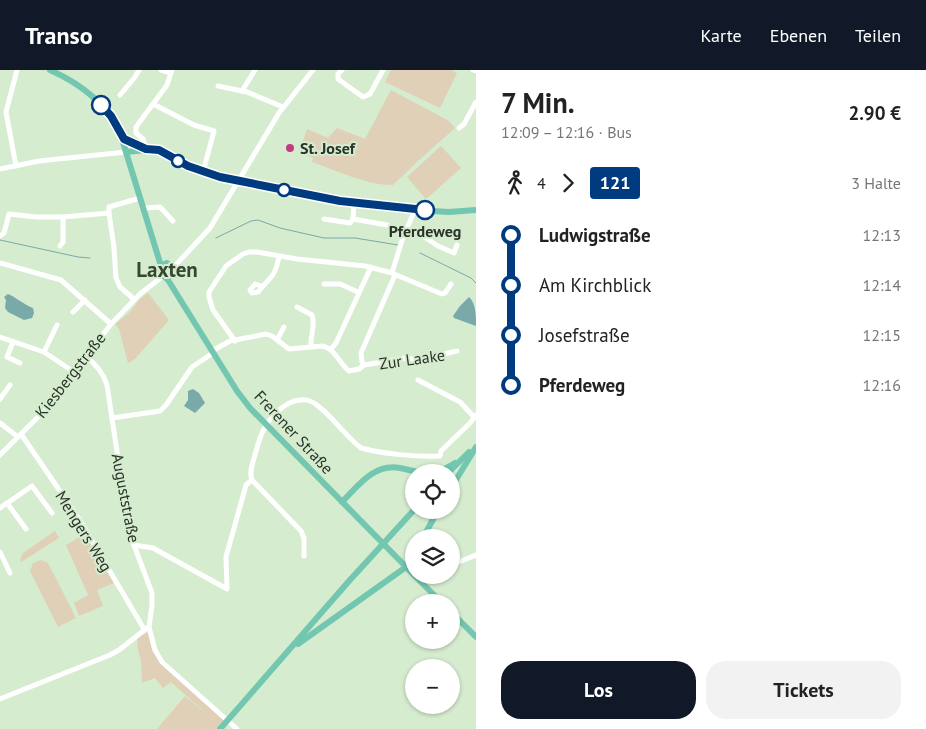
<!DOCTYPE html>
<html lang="de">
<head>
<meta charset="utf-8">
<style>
	:root { --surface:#fff; --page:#f2f2f2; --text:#222; --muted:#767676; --accent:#111827 }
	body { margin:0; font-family:"PT Sans",sans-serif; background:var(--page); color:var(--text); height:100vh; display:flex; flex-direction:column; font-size:19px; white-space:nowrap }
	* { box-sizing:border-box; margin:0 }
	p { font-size:16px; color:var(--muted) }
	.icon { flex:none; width:28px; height:28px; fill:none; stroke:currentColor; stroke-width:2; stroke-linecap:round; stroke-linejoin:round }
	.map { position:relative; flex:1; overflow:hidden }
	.panel { display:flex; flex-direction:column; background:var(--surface); width:450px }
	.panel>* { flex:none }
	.badge { padding:0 10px; border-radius:4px; font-size:18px; line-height:32px }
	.controls { position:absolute; left:405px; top:394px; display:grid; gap:10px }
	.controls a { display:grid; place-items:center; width:55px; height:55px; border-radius:50%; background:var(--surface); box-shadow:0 1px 4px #0004; font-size:25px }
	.map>.badge { position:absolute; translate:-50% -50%; box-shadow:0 0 0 2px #fff }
	.legs { display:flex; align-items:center; gap:8px; height:55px; padding:0 25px; font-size:16px }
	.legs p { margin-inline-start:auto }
	.head { display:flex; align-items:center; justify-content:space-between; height:85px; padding:0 25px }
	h1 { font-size:28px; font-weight:700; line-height:38px }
	.cta { display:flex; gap:10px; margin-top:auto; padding:10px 25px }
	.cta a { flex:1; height:58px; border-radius:20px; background:var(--accent); color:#fff; font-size:20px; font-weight:700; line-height:58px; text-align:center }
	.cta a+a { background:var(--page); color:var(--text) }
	ul { padding:0 25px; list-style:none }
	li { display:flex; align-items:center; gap:18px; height:50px; font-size:19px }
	li i { display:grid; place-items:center; width:8px; height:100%; margin:0 6px; background:currentColor }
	li i::after { content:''; width:12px; height:12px; margin:-6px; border:4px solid; border-radius:50%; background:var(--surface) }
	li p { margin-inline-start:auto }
	li:first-child i { background:linear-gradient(#0000 50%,currentColor 0) }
	li:last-child i { background:linear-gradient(currentColor 50%,#0000 0) }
	header { display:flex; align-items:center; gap:30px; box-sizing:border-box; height:70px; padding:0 25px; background:var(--accent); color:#fff }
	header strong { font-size:24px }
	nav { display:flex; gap:28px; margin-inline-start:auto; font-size:18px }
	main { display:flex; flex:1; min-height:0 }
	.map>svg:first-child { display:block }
	.green { fill:#dfd0b7 }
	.water { fill:#79a9a9 }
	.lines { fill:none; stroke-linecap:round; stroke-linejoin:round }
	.stream { stroke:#79a9a9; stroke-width:1 }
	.minor { stroke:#fff; stroke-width:5 }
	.major { stroke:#73c6b0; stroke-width:6 }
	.line-1-casing { stroke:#fff; stroke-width:11 }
	.line-1 { stroke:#003b80; stroke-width:8 }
	.stop-1-dot { fill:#fff; stroke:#003b80; stroke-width:2.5 }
	.poi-dot { fill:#c13c80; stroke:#d5eccf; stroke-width:2 }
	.labels { text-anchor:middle; stroke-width:4; stroke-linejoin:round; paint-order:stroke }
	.poi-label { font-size:16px; font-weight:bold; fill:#2a3328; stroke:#d5eccf; text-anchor:start }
	.stop-label { font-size:16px; font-weight:bold; fill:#2a3328; stroke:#d5eccf }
	.street-label { font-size:16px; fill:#2a3328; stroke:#d5eccf }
	.district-label { font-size:21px; font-weight:bold; fill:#354830; stroke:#d5eccf }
</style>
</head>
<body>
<header>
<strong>Transo</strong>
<nav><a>Karte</a><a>Ebenen</a><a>Teilen</a></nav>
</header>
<main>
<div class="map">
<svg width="476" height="659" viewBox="0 0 476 659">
	<rect width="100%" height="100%" fill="#d5eccf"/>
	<!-- green -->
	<g class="green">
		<polygon points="391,0 451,0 457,3 440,38 385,12"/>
		<path d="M391 20 449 51 455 58 418 91 393 115C366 115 338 101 312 92L313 88 299 82 307 59 328 68 337 58 365 69Z"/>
		<polygon points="441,76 461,98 426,129 407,107"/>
		<polygon points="148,223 169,250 135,289 128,293 119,259 115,254 130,242 139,230"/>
		<polygon points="55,461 59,468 21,492 20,490 23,483"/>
		<polygon points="85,464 114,513 97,520 103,536 79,546 74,533 88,525 66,475"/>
		<polygon points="41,490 48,493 76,548 58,557 30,501 33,493"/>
		<polygon points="148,563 152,580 161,593 224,650 216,659 205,659 209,654 204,659 157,659 185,626 207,644 171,612 163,618 155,608 142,613 141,591 138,580 137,566"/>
	</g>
	<!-- water -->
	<g class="water">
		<path d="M8 224C17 228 23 234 33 238L34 243 32 248 24 250 8 242 5 238 6 230 4 227Z"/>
		<path d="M469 227C476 233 476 246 476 256L454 248 453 246 460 236Z"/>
		<polygon points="193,319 199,323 205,333 195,343 184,336 188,330 188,321"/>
	</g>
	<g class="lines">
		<!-- stream -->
		<g class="stream">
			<polyline points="216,168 251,151 258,150 280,158 324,168 355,168 398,175"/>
			<polyline points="0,170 78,187 90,188"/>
			<polyline points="420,183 471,208 476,213"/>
		</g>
		<!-- minor -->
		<g class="minor">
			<polyline points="161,0 171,3"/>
			<polyline points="342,0 338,4 338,9 363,27 370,24 383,0"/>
			<polyline points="473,0 476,1"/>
			<polyline points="218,16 247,22 283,37"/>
			<polyline points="242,21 255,0"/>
			<polyline points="120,25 135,7 139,0"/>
			<polyline points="153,34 194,55 214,61 203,102"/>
			<polyline points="459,58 464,54 476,32"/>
			<polyline points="146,79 143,69 136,63 136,57 167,15 172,0"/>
			<polyline points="16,96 6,42 17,0"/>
			<polyline points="0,99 39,91 126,82"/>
			<polyline points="354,133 353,149 387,155"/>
			<polyline points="144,138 160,137 173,151"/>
			<polyline points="109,143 114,178 116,208 120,217 134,229"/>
			<polyline points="324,149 350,153 353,149"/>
			<polyline points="406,159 426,168 438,176 454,183 457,175"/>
			<polyline points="0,166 4,163 9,144 36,147 63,147 109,143 109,137 140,128"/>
			<polyline points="60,176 63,172 63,147"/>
			<polyline points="0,193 61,210 111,254"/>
			<polyline points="173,198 210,158 279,43 313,0"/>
			<polyline points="394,204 442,224 445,223 451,214"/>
			<polyline points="324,214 340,214 358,222"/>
			<path d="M261 216 255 214 250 220 252 223 258 222C270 206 274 210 279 187"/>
			<path d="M297 237 312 245C316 255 310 265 311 277"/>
			<polyline points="73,242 85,230"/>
			<polyline points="0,267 44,282 74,302"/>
			<polyline points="277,270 284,257"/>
			<polyline points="235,271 213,240 209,227 209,222 226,196 243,184 249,182 257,182 297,189 365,196 392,203 403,167 415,140"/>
			<polyline points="13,272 7,287 20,293"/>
			<polyline points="331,279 336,273 371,197"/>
			<path d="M212 281 230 271 266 264 272 266 289 279 323 276C336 280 339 293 349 301L359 299 364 295 406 288 417 290 457 281"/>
			<polyline points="44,282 57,255"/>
			<path d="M85 286C96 294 103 302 107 315L129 462 152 523V535L149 557 155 580 162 592 237 659"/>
			<polyline points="364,295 362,292 361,283 395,205"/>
			<polyline points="418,310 460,332 474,347"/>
			<polyline points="0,329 10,315"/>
			<polyline points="112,348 160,341 166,335 192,297 213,283"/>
			<polyline points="0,353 18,367"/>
			<polyline points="21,364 79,449 144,559"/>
			<polyline points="0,385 47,338 111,254 140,224 163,206"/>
			<polyline points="252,410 301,461 304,468 304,486"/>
			<polyline points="7,433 26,459"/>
			<polyline points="0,438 32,416 52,443"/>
			<path d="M134 475 153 478 227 519 226 487 246 415 252 410C249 403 252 396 254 388 257 378 259 368 264 359 272 343 292 325 310 331 324 336 346 367 361 378 384 384 416 387 440 386L441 381 470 353 476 345"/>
			<polyline points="0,482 10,503"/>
			<polyline points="451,495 476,485"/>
			<polyline points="0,629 110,585 119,580 147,558"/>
		</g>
		<!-- major -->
		<g class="major">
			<path d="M50 0C77 12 102 31 118 56L161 196"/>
			<polyline points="122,65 127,72 144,78"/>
			<polyline points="126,82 155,79 188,96 211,105 340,131 415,140 449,142 476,140"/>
			<polyline points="165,207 170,206 173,202 172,196 167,193 161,196 160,203 168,210 237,321 250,338 414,505"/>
			<polyline points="435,402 439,402 455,393"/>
			<polyline points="449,402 469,382"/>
			<polyline points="451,418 476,377"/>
			<path d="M342 432C358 416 374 393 400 398 406 399 412 401 419 402"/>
			<polyline points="423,468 438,440"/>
			<polyline points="414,484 411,489 414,499"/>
			<polyline points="414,505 441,532"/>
			<polyline points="451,542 476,567"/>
			<polyline points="298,574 406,497"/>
			<polyline points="220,659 349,511 414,440"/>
		</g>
	</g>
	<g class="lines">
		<defs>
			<polyline id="line-1" points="101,35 111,46 124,69 146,79 159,80 188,96 220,107 340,131 425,140"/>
		</defs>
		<!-- line-1 casing -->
		<use href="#line-1" class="line-1-casing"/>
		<!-- line-1 -->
		<use href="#line-1" class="line-1"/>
	</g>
	<!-- markers -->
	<g class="stop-1-dot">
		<circle cx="101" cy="35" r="9"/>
		<circle cx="178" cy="91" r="6"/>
		<circle cx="284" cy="120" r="6"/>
		<circle cx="425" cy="140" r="9"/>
	</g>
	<circle class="poi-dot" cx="290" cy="78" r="5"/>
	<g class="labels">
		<!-- poi labels -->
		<g class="poi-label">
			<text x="300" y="84">St. Josef</text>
		</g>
		<!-- stop labels -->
		<g class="stop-label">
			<text x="425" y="167">Pferdeweg</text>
		</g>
		<!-- street labels -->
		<g class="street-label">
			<text transform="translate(412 289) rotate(-8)" y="6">Zur Laake</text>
			<text transform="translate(70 305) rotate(-52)" y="6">Kiesbergstraße</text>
			<text transform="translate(294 362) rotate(47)" y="6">Frerener Straße</text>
			<text transform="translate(126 428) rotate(79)" y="6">Auguststraße</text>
			<text transform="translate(84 461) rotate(58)" y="6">Mengers Weg</text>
		</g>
		<!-- district labels -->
		<g class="district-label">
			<text x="167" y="207">Laxten</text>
		</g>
	</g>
</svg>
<div class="controls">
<a><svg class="icon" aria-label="locate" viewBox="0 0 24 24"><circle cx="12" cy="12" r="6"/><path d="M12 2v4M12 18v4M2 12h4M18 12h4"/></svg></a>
<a><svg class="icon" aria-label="layers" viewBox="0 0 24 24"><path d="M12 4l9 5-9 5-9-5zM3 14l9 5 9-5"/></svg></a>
<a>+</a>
<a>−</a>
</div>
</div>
<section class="panel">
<div class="head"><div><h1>7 Min.</h1><p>12:09 – 12:16 · Bus</p></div><b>2.90 €</b></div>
<div class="legs"><svg class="icon" aria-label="walk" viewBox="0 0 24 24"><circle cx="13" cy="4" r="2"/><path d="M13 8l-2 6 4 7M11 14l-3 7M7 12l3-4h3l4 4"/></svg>4<svg class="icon" aria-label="forward" viewBox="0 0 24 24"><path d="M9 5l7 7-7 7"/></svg><b class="badge" style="background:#003b80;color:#fff">121</b><p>3 Halte</p></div>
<ul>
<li><i style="color:#003b80"></i><b>Ludwigstraße</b><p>12:13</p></li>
<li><i style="color:#003b80"></i><span>Am Kirchblick</span><p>12:14</p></li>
<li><i style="color:#003b80"></i><span>Josefstraße</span><p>12:15</p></li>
<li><i style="color:#003b80"></i><b>Pferdeweg</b><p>12:16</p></li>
</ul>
<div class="cta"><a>Los</a><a>Tickets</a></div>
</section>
</main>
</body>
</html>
